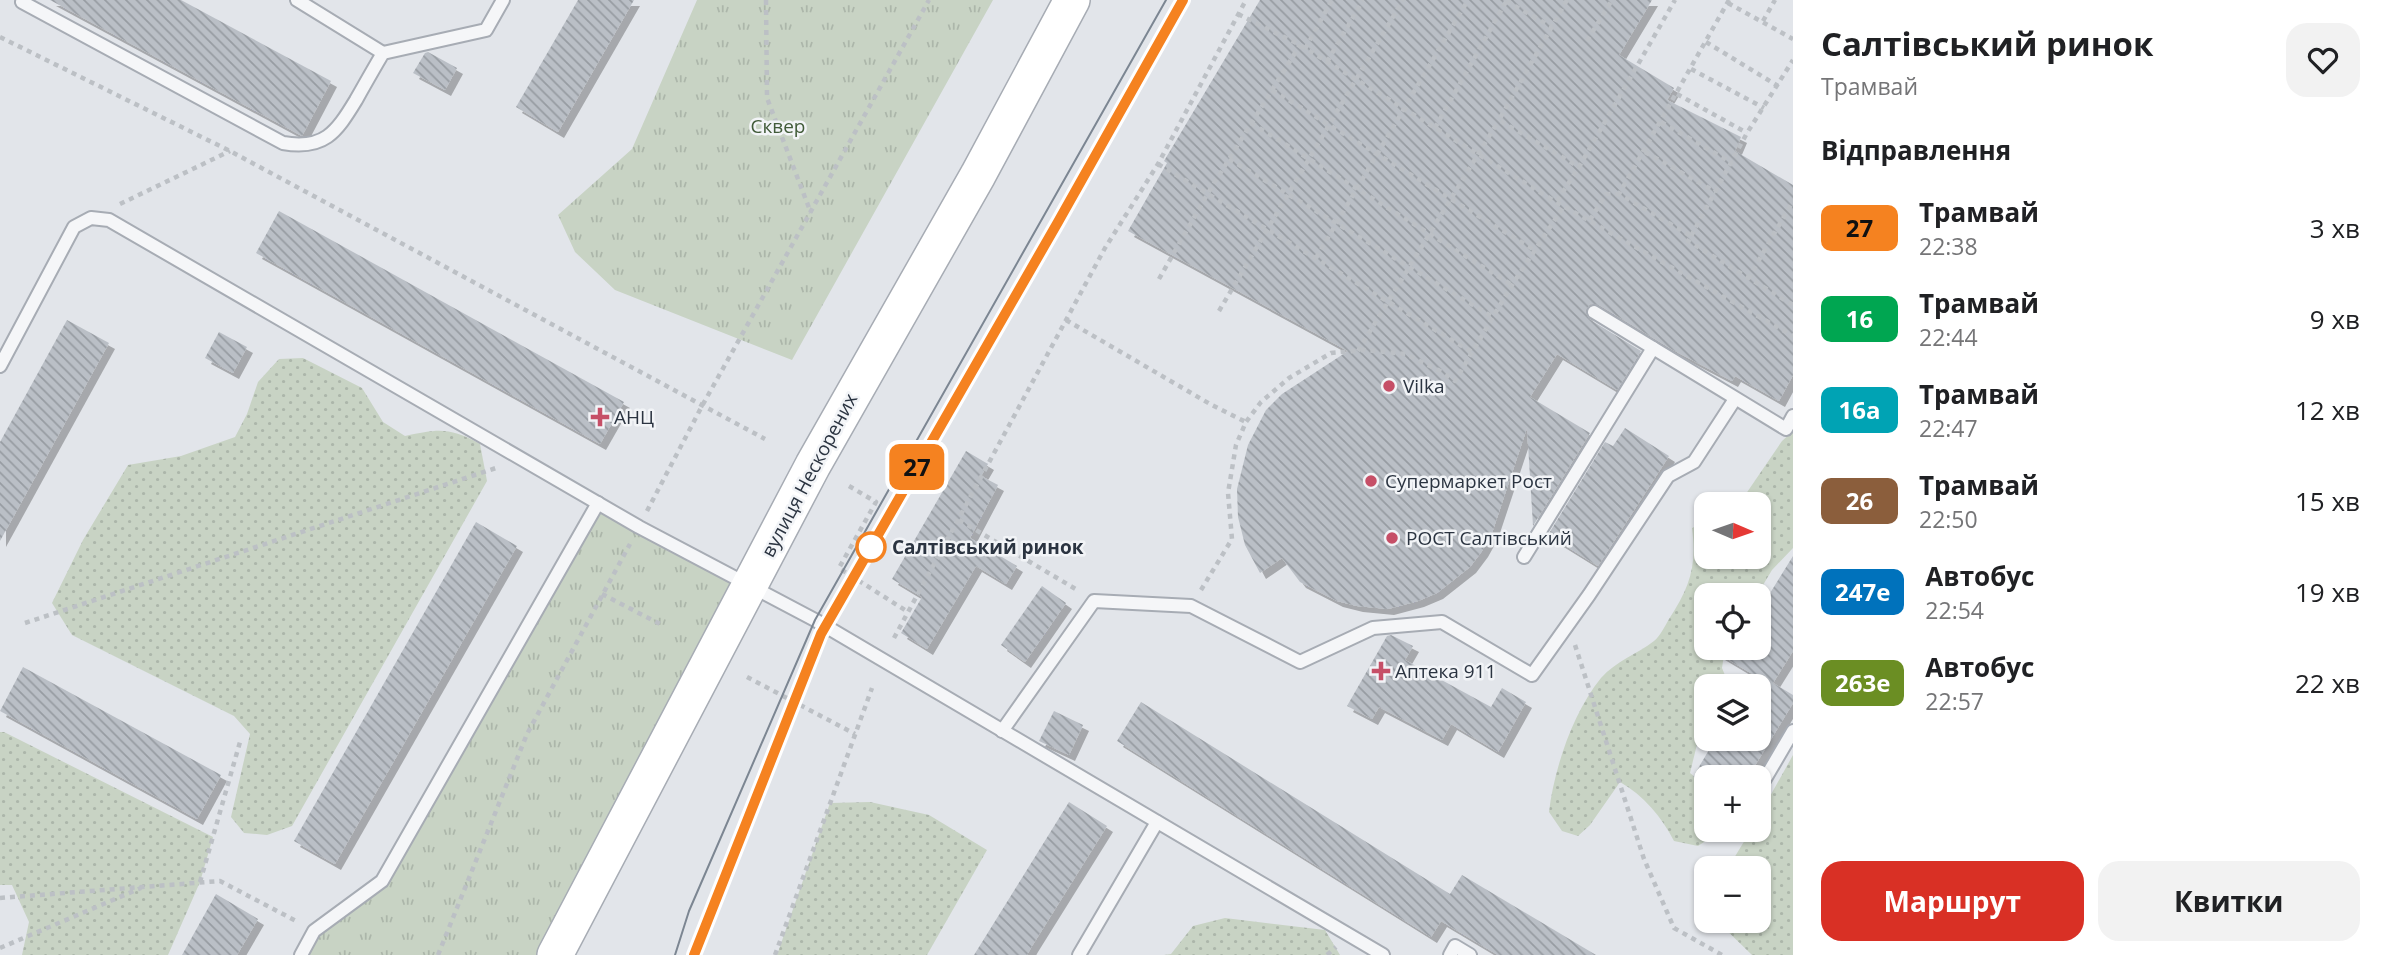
<!DOCTYPE html>
<html lang="uk">
<head>
<meta charset="utf-8">
<style>
	:root { --surface:#fff; --page:#f2f2f2; --text:#202124; --muted:#757577; --accent:#d93025 }
	body { margin:0; font-family:"Open Sans",sans-serif; background:var(--page); color:var(--text); height:100vh; display:flex; flex-direction:column; font-size:26px; white-space:nowrap }
	* { box-sizing:border-box; margin:0 }
	p { font-size:23px; color:var(--muted) }
	.icon { flex:none; width:38px; height:38px; fill:none; stroke:currentColor; stroke-width:2; stroke-linecap:round; stroke-linejoin:round }
	.map { position:relative; flex:1; overflow:hidden }
	.panel { display:flex; flex-direction:column; background:var(--surface); width:595px }
	.panel>* { flex:none }
	.badge { padding:0 14px; border-radius:10px; font-size:24px; line-height:46px }
	.needle { width:46px; rotate:92deg }
	.controls { position:absolute; left:1694px; top:492px; display:grid; gap:14px }
	.controls a { display:grid; place-items:center; width:77px; height:77px; border-radius:14px; background:var(--surface); box-shadow:0 2px 5px #0004; font-size:35px }
	.map>.badge { position:absolute; translate:-50% -50%; box-shadow:0 0 0 4px #fff }
	h2 { padding:0 28px; font-size:26px; line-height:63px }
	.round { display:grid; place-items:center; flex:none; width:74px; height:74px; border-radius:21px; background:var(--page) }
	.summary { display:flex; align-items:center; justify-content:space-between; height:119px; padding:0 28px }
	h1 { font-size:33px; font-weight:700; line-height:52px }
	.action { display:flex; gap:14px; margin-top:auto; padding:14px 28px }
	.action a { flex:1; height:80px; border-radius:21px; background:var(--accent); color:#fff; font-size:28px; font-weight:700; line-height:80px; text-align:center }
	.action a+a { background:var(--page); color:var(--text) }
	ul { padding:0; list-style:none }
	li { display:flex; align-items:center; gap:21px; height:91px; padding:0 28px }
	li div { flex:1 }
	li b { display:block; font-size:26px }
	li em { font-style:normal }
	li .badge { min-width:77px; font-weight:700; text-align:center }
	main { display:flex; flex:1; min-height:0 }
	.map>svg:first-child { display:block }
	.grass { fill:url(#grass-dots) }
	.park { fill:url(#park-tufts) }
	.building { fill:url(#building-back-hatch); filter:url(#shadow) }
	.lines { fill:none; stroke-linecap:round; stroke-linejoin:round }
	.service-casing { stroke:#a7acb4; stroke-width:16 }
	.secondary-casing { stroke:#a7acb4; stroke-width:38 }
	.path { stroke:#bcc0c5; stroke-width:4.5; stroke-dasharray:5 5; stroke-linecap:butt }
	.service { stroke:#f5f6f8; stroke-width:12 }
	.secondary { stroke:#fff; stroke-width:35 }
	.tram { stroke:#7c8692; stroke-width:2 }
	.line-casing { stroke:#fff; stroke-width:16 }
	.line { stroke:#f58220; stroke-width:10 }
	.poi-dot { fill:#c64f67; stroke:#f2f4f7; stroke-width:2.5 }
	.stop-dot { fill:#fff; stroke:#f58220; stroke-width:3.5 }
	.labels { text-anchor:middle; stroke-width:5; stroke-linejoin:round; paint-order:stroke }
	.park-label { font-size:19px; fill:#415b39; stroke:#f2f4f7 }
	.poi-label { font-size:19px; fill:#2b3441; stroke:#f2f4f7; text-anchor:start }
	.street-label { font-size:19px; fill:#2b3441; stroke:#f2f4f7 }
	.stop-label { font-size:19px; font-weight:bold; fill:#2b3441; stroke:#f2f4f7; text-anchor:start }
</style>
</head>
<body>
<main>
<div class="map">
<svg width="1793" height="955" viewBox="0 0 1793 955">
	<defs>
		<pattern id="grass-dots" width="8" height="8" patternUnits="userSpaceOnUse" patternTransform="scale(1.75)"><rect width="8" height="8" fill="#c8d3c4"/><path d="M2 2h.1M6 6h.1" fill="none" stroke="#acb6aa" stroke-width="1.8" stroke-linecap="round"/></pattern>
		<pattern id="park-tufts" width="24" height="20" patternUnits="userSpaceOnUse" patternTransform="scale(1.75)"><rect width="24" height="20" fill="#c8d3c4"/><path d="M3 7l-1-3M5 7V3M7 7l1-3M15 17l-1-3M17 17v-4M19 17l1-3" fill="none" stroke="#acb6aa"/></pattern>
		<pattern id="building-back-hatch" width="6" height="6" patternUnits="userSpaceOnUse" patternTransform="scale(1.75)"><rect width="6" height="6" fill="#babfc6"/><path d="M-1 5l2 2M0 0l6 6M5-1l2 2" fill="none" stroke="#979ca2"/></pattern>
		<filter id="shadow"><feDropShadow dx="6" dy="6" stdDeviation="0" flood-color="#0004"/></filter>
	</defs>
	<rect width="100%" height="100%" fill="#e2e5ea"/>
	<!-- grass -->
	<g class="grass">
		<path d="M303 358 362 388 383 422 405 436C439 429 449 427 480 444L487 481 292 826 267 835 244 833 231 817 250 734 234 716 72 635 52 603 83 540 128 465 181 456 235 437 247 414 258 382 279 359Z"/>
		<path d="M1793 431V548L1772 570 1757 595H1706V648H1725L1722 668 1729 685 1706 686V722L1700 732 1690 773 1706 786V830H1722L1698 846 1674 841C1661 816 1644 796 1620 782L1590 825 1578 836 1562 831 1549 812C1554 769 1573 712 1601 678 1616 661 1637 654 1654 641 1660 636 1665 626 1669 619 1690 587 1697 566 1692 528L1706 521V556H1759V504H1739L1782 441Z"/>
		<polygon points="0,732 4,732 213,837 200,882 168,955 22,955 29,922 12,885 0,885"/>
		<polygon points="1793,755 1793,955 1752,955 1717,921 1759,920 1759,868 1728,868 1751,830 1759,830 1759,816"/>
		<polygon points="870,802 929,815 987,850 927,955 777,955 830,803"/>
		<polygon points="1225,918 1325,930 1340,955 1164,955 1171,954 1193,926"/>
	</g>
	<!-- park -->
	<g class="park">
		<polygon points="697,0 993,0 792,360 615,290 575,252 558,215 632,149"/>
		<polygon points="598,503 749,586 555,955 301,955 314,931 382,881"/>
	</g>
	<!-- building -->
	<g class="building">
		<polygon points="50,0 181,0 331,81 302,136"/>
		<polygon points="578,0 634,0 558,132 516,107"/>
		<polygon points="1260,0 1652,0 1619,55 1674,88 1667,100 1741,137 1735,151 1793,185 1793,375 1779,401 1735,376 1732,381 1673,350 1599,305 1590,304 1585,311 1589,319 1641,351 1617,390 1557,354 1530,397 1590,433 1533,526 1527,428 1492,533 1482,551 1470,567 1437,593 1418,601 1388,609 1357,606 1337,601 1300,582 1282,558 1260,573 1245,545 1238,517 1237,489 1248,445 1266,410 1282,394 1348,351 1128,231 1167,163 1164,161"/>
		<polygon points="428,52 457,68 445,90 413,73 425,53"/>
		<polygon points="279,211 624,402 600,444 256,253"/>
		<polygon points="67,320 109,343 0,541 0,442"/>
		<polygon points="219,332 247,347 233,373 205,358"/>
		<polygon points="1625,428 1669,456 1598,566 1548,535 1605,442 1613,446"/>
		<polygon points="966,451 988,464 981,476 998,485 970,538 1017,566 1006,584 976,566 927,649 901,633 922,597 892,579"/>
		<polygon points="476,522 517,546 335,864 294,841"/>
		<polygon points="1793,556 1793,651 1773,683 1793,695 1793,703 1748,777 1693,777 1716,738 1759,738 1759,678 1709,648 1759,648 1759,611"/>
		<polygon points="1042,586 1066,603 1025,662 1001,645"/>
		<polygon points="1391,635 1413,646 1405,660 1491,707 1502,688 1526,702 1498,752 1451,724 1442,740 1379,707 1372,719 1347,706 1387,636"/>
		<polygon points="23,667 221,775 197,819 0,711"/>
		<polygon points="1141,702 1450,894 1462,875 1596,955 1498,955 1441,921 1431,937 1117,741"/>
		<polygon points="1054,711 1083,725 1069,755 1039,741"/>
		<polygon points="1069,802 1107,826 1032,946 1027,955 974,955"/>
		<polygon points="216,894 258,919 237,955 182,955"/>
	</g>
	<g class="lines">
		<defs>
			<g id="service">
				<polyline points="297,0 383,53"/>
				<path d="M22 2 283 143C324 150 336 133 356 100 365 84 374 68 383 53L486 30 503 0"/>
				<polyline points="1594,312 1786,429 1793,416"/>
				<polyline points="0,366 74,227 91,218 109,220 639,527 815,620 1383,955"/>
				<polyline points="1524,557 1653,348"/>
				<polyline points="1002,731 1094,601 1191,606 1300,662 1373,628 1442,622 1532,675 1589,595 1668,476 1694,462 1735,399"/>
				<polyline points="1759,789 1793,731"/>
				<polyline points="301,955 314,931 382,881 598,503"/>
				<polyline points="1079,955 1157,822"/>
				<polyline points="1450,955 1455,946 1470,955"/>
			</g>
			<polyline id="secondary" points="555,955 813,465 978,175 1072,0"/>
		</defs>
		<!-- service casing -->
		<use href="#service" class="service-casing"/>
		<!-- secondary casing -->
		<use href="#secondary" class="secondary-casing"/>
		<!-- path -->
		<g class="path">
			<polyline points="766,0 767,98 811,213"/>
			<polyline points="1567,0 1499,120 1579,167 1675,0"/>
			<polyline points="1729,0 1619,194 1691,236 1688,241 1793,305"/>
			<polyline points="1506,1 1552,27"/>
			<polyline points="1728,3 1793,39"/>
			<polyline points="1238,14 1300,45 1556,202 1793,336"/>
			<polyline points="1763,21 1775,0"/>
			<polyline points="0,37 230,151 765,439"/>
			<polyline points="1587,41 1612,0"/>
			<polyline points="1706,42 1778,86"/>
			<polyline points="1305,49 1332,0"/>
			<polyline points="1327,62 1363,0"/>
			<polyline points="1691,69 1764,108"/>
			<polyline points="1272,90 1536,251"/>
			<polyline points="1677,94 1747,133"/>
			<polyline points="1661,122 1732,163"/>
			<polyline points="1251,123 1512,285"/>
			<polyline points="1435,128 1507,0"/>
			<polyline points="1645,152 1716,192"/>
			<polyline points="1229,159 1493,317"/>
			<polyline points="1158,164 1472,352"/>
			<polyline points="1557,201 1579,167"/>
			<polyline points="120,204 230,151"/>
			<polyline points="1590,220 1606,194 1619,194"/>
			<polyline points="1691,236 1747,133 1793,60"/>
			<polyline points="1316,258 1468,0"/>
			<polyline points="1159,279 1208,193 1300,45"/>
			<polyline points="1748,279 1793,201"/>
			<polyline points="1219,311 1403,0"/>
			<polyline points="1066,320 1210,404 1246,422"/>
			<polyline points="1358,351 1499,120"/>
			<polyline points="849,486 876,502 839,568 908,612"/>
			<polyline points="647,511 702,406 929,0"/>
			<polyline points="959,520 1079,591"/>
			<polyline points="1201,590 1232,539 1228,493 1236,445 1246,422 1261,402 1289,378 1331,353 1364,350 1406,354 1442,372 1455,381 1512,285 1564,206"/>
			<polyline points="602,594 660,624"/>
			<polyline points="25,623 499,467"/>
			<polyline points="894,638 1105,248 1158,164 1246,0"/>
			<polyline points="1575,645 1644,859 1674,928 1722,955"/>
			<polyline points="747,677 855,734"/>
			<polyline points="200,882 240,742"/>
			<polyline points="0,898 220,881 298,922"/>
			<polyline points="0,948 141,888"/>
			<polyline points="438,955 527,734 630,544"/>
			<polyline points="775,955 872,688"/>
			<polyline points="1327,955 1336,947"/>
		</g>
		<!-- service -->
		<use href="#service" class="service"/>
		<!-- secondary -->
		<use href="#secondary" class="secondary"/>
		<!-- tram -->
		<g class="tram">
			<polyline points="675,955 689,911 815,620 1166,0"/>
			<polyline points="694,955 821,634 1058,222 1183,0"/>
		</g>
	</g>
	<g class="lines">
		<defs>
			<polyline id="line" points="694,955 821,634 1058,222 1183,0"/>
		</defs>
		<!-- line casing -->
		<use href="#line" class="line-casing"/>
		<!-- line -->
		<use href="#line" class="line"/>
	</g>
	<!-- markers -->
	<g class="poi-dot">
		<circle cx="1389" cy="386" r="7"/>
		<path d="M596.5 406.5h7v7h7v7h-7v7h-7v-7h-7v-7h7z"/>
		<circle cx="1371" cy="481" r="7"/>
		<circle cx="1392" cy="538" r="7"/>
		<path d="M1377.5 660.5h7v7h7v7h-7v7h-7v-7h-7v-7h7z"/>
	</g>
	<circle class="stop-dot" cx="871" cy="547" r="14"/>
	<g class="labels">
		<!-- park labels -->
		<g class="park-label">
			<text x="778" y="133">Сквер</text>
		</g>
		<!-- poi labels -->
		<g class="poi-label">
			<text x="1403" y="393">Vilka</text>
			<text x="614" y="424">АНЦ</text>
			<text x="1385" y="488">Супермаркет Рост</text>
			<text x="1406" y="545">РОСТ Салтівський</text>
			<text x="1395" y="678">Аптека 911</text>
		</g>
		<!-- street labels -->
		<g class="street-label">
			<text transform="translate(809 475) rotate(-62)" y="7">вулиця Нескорених</text>
		</g>
		<!-- stop labels -->
		<g class="stop-label">
			<text x="892" y="554">Салтівський ринок</text>
		</g>
	</g>
</svg>
<div class="controls">
<a><svg class="needle" viewBox="-14 -14 28 28"><path d="M0-13l5 13h-10z" fill="#e53935"/><path d="M0 13l5-13h-10z" fill="#757577"/></svg></a>
<a><svg class="icon" aria-label="locate" viewBox="0 0 24 24"><circle cx="12" cy="12" r="6"/><path d="M12 2v4M12 18v4M2 12h4M18 12h4"/></svg></a>
<a><svg class="icon" aria-label="layers" viewBox="0 0 24 24"><path d="M12 4l9 5-9 5-9-5zM3 14l9 5 9-5"/></svg></a>
<a>+</a>
<a>−</a>
</div>
<b class="badge" style="left:917px;top:467px;background:#f58220;color:#111">27</b>
</div>
<section class="panel">
<div class="summary"><div><h1>Салтівський ринок</h1><p>Трамвай</p></div><a class="round"><svg class="icon" aria-label="heart" viewBox="0 0 24 24"><path d="M12 20l-8-8c-3-5 5-10 8-4 3-6 11-1 8 4z"/></svg></a></div>
<h2>Відправлення</h2>
<ul>
<li><span class="badge" style="background:#f58220;color:#111">27</span><div><b>Трамвай</b><p>22:38</p></div><em>3 хв</em></li>
<li><span class="badge" style="background:#00a651;color:#fff">16</span><div><b>Трамвай</b><p>22:44</p></div><em>9 хв</em></li>
<li><span class="badge" style="background:#00a3b4;color:#fff">16a</span><div><b>Трамвай</b><p>22:47</p></div><em>12 хв</em></li>
<li><span class="badge" style="background:#8b5e3c;color:#fff">26</span><div><b>Трамвай</b><p>22:50</p></div><em>15 хв</em></li>
<li><span class="badge" style="background:#0072bc;color:#fff">247е</span><div><b>Автобус</b><p>22:54</p></div><em>19 хв</em></li>
<li><span class="badge" style="background:#6b8e23;color:#fff">263е</span><div><b>Автобус</b><p>22:57</p></div><em>22 хв</em></li>
</ul>
<div class="action"><a>Маршрут</a><a>Квитки</a></div>
</section>
</main>
</body>
</html>
